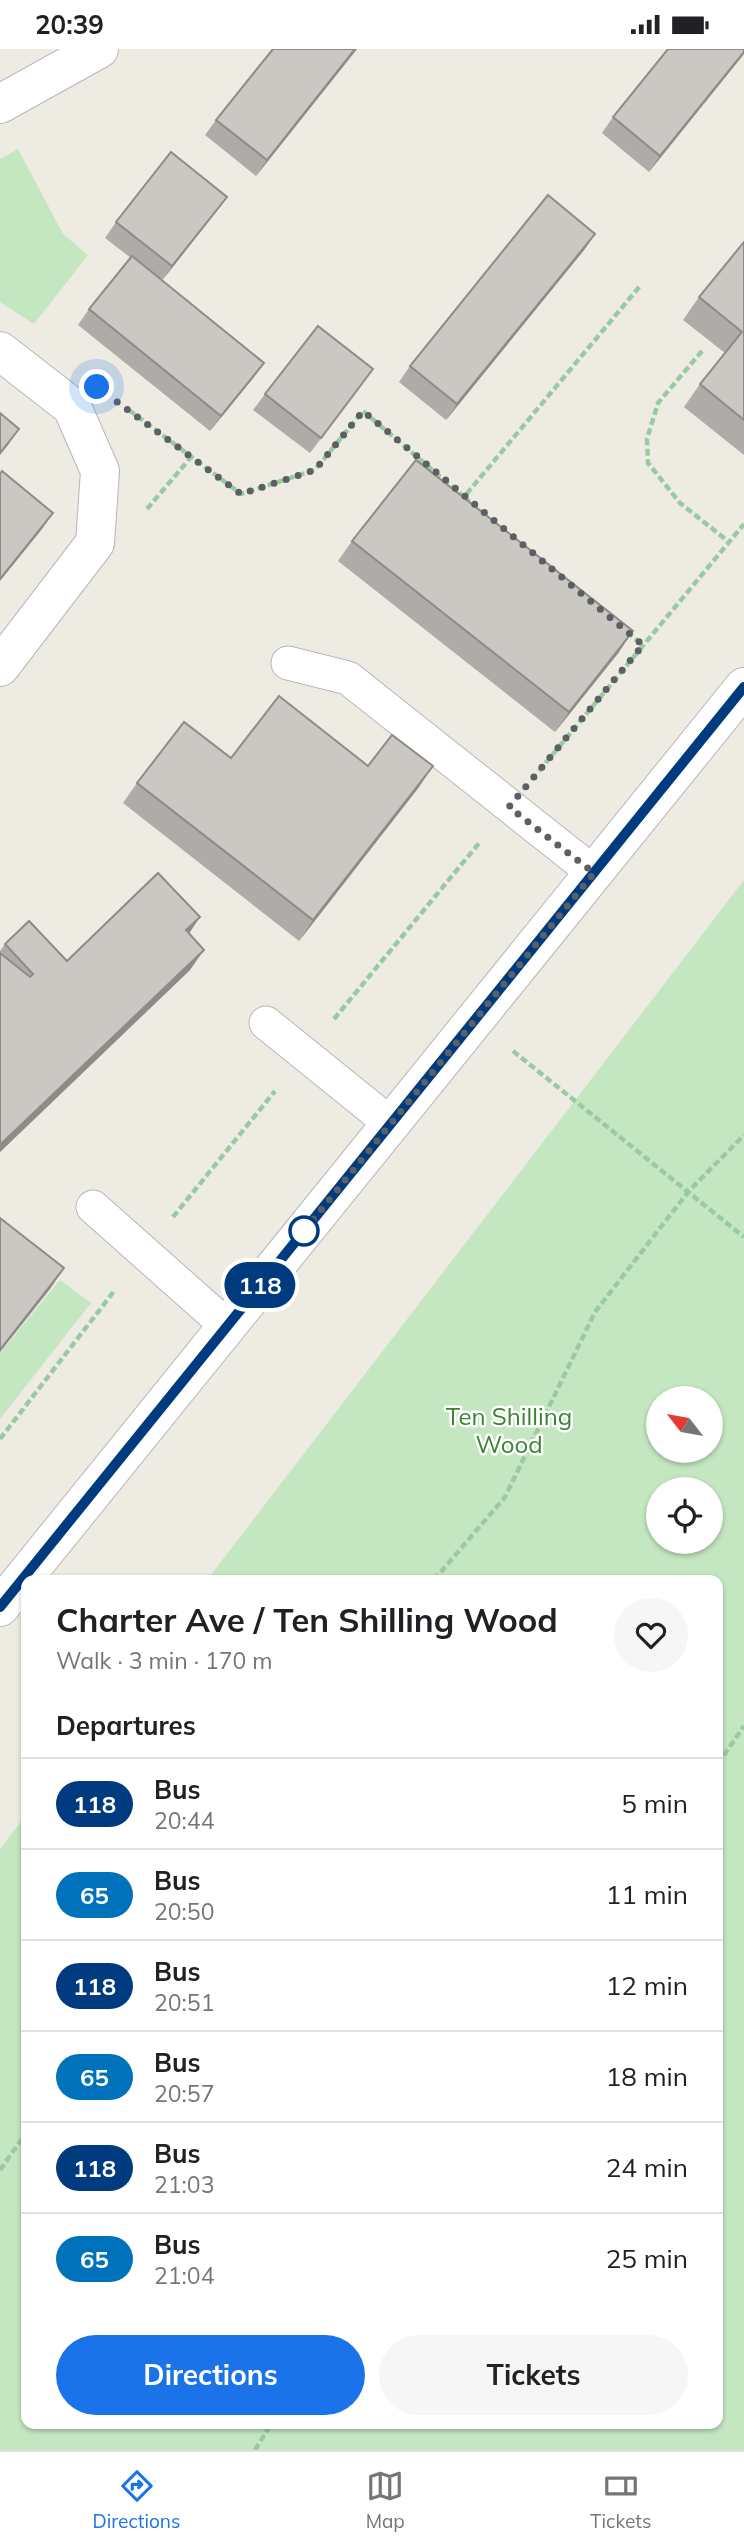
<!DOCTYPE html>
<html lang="en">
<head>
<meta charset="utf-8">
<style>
	:root { --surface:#fff; --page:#f6f6f6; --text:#202124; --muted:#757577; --line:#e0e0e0; --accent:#1a73e8 }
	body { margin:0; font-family:Mulish,sans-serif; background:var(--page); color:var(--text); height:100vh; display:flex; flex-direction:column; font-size:26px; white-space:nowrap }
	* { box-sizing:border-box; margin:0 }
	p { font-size:23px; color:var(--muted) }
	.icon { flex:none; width:38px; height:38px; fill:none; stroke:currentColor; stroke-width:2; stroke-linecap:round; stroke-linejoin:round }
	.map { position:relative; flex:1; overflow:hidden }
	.side { position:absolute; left:21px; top:1526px; width:702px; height:854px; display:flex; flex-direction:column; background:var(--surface); border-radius:14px; box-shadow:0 2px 5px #0004 }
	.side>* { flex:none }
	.badge { padding:0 14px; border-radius:23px; font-size:24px; line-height:46px }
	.needle { width:46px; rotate:301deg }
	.buttons { position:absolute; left:646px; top:1337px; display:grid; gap:14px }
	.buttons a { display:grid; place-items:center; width:77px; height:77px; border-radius:50%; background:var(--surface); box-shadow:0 2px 5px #0004; font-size:35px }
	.you { position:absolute; width:35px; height:35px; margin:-18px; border:5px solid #fff; border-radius:50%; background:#1a73e8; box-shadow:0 0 0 10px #1a73e833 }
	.map>.badge { position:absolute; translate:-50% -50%; box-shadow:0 0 0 4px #fff }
	h2 { padding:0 35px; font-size:26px; line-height:63px }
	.round { display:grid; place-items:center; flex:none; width:74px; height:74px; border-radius:37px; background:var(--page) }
	.headline { display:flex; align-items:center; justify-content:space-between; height:119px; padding:0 35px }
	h1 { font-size:33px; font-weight:700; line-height:52px }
	.cta { display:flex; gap:14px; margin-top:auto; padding:14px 35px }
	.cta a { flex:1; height:80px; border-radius:42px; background:var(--accent); color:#fff; font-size:28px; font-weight:700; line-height:80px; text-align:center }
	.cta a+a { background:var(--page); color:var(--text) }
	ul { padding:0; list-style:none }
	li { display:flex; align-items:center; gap:21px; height:91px; padding:0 35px; border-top:2px solid var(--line) }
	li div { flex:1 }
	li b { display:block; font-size:26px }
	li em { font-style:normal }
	li .badge { min-width:77px; font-weight:700; text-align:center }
	.status { display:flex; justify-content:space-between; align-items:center; height:49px; padding:0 35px; background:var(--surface); direction:ltr }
	.status svg { height:19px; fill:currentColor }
	.tabs { display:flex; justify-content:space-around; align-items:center; height:98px; border-top:2px solid var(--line); background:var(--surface); font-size:19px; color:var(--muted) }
	.tabs a { display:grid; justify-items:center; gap:4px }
	.tabs .selected { color:var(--accent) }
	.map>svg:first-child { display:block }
	.green { fill:#c4e6c0; fill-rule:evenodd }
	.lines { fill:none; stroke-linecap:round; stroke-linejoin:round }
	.service-casing { stroke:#b4b7bb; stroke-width:35 }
	.minor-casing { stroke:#b4b7bb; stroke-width:40 }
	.tertiary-casing { stroke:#b4b7bb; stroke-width:40 }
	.path { stroke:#9acaa2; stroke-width:4.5; stroke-dasharray:7 3.5; stroke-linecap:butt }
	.service { stroke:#fff; stroke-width:33 }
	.minor { stroke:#fff; stroke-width:38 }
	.tertiary { stroke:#fff; stroke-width:38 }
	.wall { fill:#afaba8 }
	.shaded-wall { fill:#8e8b88 }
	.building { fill:#cbc7c3; stroke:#8e8b88; stroke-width:2 }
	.line-casing { stroke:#fff; stroke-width:16 }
	.line { stroke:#003b80; stroke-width:10 }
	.walk { stroke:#5b6064; stroke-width:7; stroke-dasharray:0 12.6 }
	.stop-dot { fill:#fff; stroke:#003b80; stroke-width:3.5 }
	.labels { text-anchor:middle; stroke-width:5; stroke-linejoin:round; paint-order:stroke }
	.park-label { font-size:24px; fill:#398334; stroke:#fff }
</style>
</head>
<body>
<div class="status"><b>20:39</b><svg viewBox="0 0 49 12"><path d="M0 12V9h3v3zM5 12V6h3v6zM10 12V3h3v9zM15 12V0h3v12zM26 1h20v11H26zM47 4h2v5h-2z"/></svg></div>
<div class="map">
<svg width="744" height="2401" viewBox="0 0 744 2401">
	<rect width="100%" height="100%" fill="#eeebe3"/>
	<!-- green -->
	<g class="green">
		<polygon points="18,100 63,185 88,206 34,275 0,253 0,110"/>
		<path d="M744 831V2401H0V1800L26 1766V2375H718V1531H207ZM710 1349V1402H658V1349ZM710 1440V1493H658V1440Z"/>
		<polygon points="60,1231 91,1254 0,1370 0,1304"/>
	</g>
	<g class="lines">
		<defs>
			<g id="service">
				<polyline points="288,614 348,629 594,824"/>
				<polyline points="266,974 391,1075"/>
				<polyline points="93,1158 227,1277"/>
			</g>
			<g id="minor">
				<polyline points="0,55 99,0"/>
				<polyline points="0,302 72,358 100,422 95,494 0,618"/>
			</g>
			<polyline id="tertiary" points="0,1558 744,638"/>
		</defs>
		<!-- service casing -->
		<use href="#service" class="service-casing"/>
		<!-- minor casing -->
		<use href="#minor" class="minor-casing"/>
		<!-- tertiary casing -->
		<use href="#tertiary" class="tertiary-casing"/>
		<!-- path -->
		<g class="path">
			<polyline points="702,302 658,354 647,390 648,414 680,454 729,493"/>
			<polyline points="129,361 241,445 315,421 363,362 464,448 640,237"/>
			<polyline points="464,448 485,466"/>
			<polyline points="147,460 191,408"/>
			<polyline points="627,583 643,596"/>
			<polyline points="539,722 744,475"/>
			<polyline points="334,970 480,793"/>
			<polyline points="513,1002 744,1188"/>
			<polyline points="173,1168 275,1042"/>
			<polyline points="0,1390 115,1241"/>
			<polyline points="434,1531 505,1448 595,1263 688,1143 744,1086"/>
			<polyline points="718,1715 744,1677"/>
			<polyline points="0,2121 26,2084"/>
			<polyline points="255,2401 271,2375"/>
		</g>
		<!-- service -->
		<use href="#service" class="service"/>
		<!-- minor -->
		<use href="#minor" class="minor"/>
		<!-- tertiary -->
		<use href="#tertiary" class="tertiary"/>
	</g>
	<!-- wall -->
	<g class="wall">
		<polygon points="357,0 256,127 205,86 216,71"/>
		<polygon points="744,0 649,123 602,84 613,68"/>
		<polygon points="216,163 162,231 264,314 253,329 210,382 78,276 89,260 131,209 105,189 116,173"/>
		<polygon points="595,185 584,201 446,371 399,333 410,317"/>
		<polygon points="744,193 744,406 684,358 700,335 725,304 683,271 699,248"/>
		<polygon points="373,320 310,404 253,361 265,345"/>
		<polygon points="352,492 619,603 555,683 338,512"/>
		<polygon points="231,709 368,717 419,738 299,892 123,754 137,734"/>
		<polygon points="200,868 189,885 190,921 0,1103 0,902 5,895 67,912"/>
	</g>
	<!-- shaded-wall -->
	<g class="shaded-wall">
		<polygon points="355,0 357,0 256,127 267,111"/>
		<polygon points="744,3 744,5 649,123 660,107"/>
		<polygon points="227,148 216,163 161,233 172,217"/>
		<polygon points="595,185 584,201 446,371 457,355"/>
		<polygon points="264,314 253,329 210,382 221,367"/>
		<polygon points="19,380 8,396 0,406 0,404"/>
		<polygon points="53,464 42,480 0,532 0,530"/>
		<polygon points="633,582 619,603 555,683 569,663"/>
		<polygon points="433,717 419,738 299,892 313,871"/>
		<polygon points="200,868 186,888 186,881"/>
		<polygon points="204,901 190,921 0,1103 0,1096"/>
		<polygon points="64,1219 50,1240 0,1303 0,1301"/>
	</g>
	<!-- building -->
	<g class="building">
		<polygon points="273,0 355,0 267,111 216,71"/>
		<polygon points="668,0 744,0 744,3 660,107 613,68"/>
		<polygon points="171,103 227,148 172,217 116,173"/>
		<polygon points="548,146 595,185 457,355 410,317"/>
		<polygon points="744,193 744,371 700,335 742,283 699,248"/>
		<polygon points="132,207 264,314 221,367 89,260"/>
		<polygon points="318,277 373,320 321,389 265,345"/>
		<polygon points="0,364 19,380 0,404"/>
		<polygon points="416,411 633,582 569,663 352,492"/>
		<polygon points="2,422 53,464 0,530 0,425"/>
		<polygon points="279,647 368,717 392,686 433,717 313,871 137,734 184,673 231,709"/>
		<polygon points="158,824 200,868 186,881 204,901 0,1096 0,904 30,928 33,925 5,895 29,872 67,912"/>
		<polygon points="0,1169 64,1219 0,1301"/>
	</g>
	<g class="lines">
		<defs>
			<polyline id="line" points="0,1558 744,638"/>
		</defs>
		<!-- line casing -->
		<use href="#line" class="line-casing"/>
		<!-- line -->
		<use href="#line" class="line"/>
		<!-- walk -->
		<polyline class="walk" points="97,338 241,445 315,421 363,362 643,596 509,758 594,824 304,1182"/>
	</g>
	<!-- markers -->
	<circle class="stop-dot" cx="304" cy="1182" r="14"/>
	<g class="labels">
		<!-- park labels -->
		<g class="park-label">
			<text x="509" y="1376">Ten Shilling<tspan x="509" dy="28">Wood</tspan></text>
		</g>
	</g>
</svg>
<div class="buttons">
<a><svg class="needle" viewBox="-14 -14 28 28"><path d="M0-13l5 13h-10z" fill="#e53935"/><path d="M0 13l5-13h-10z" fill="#757577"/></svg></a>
<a><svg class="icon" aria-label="locate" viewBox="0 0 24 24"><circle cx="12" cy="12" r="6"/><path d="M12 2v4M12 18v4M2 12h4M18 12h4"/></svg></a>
</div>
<div class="you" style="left:97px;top:338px"></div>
<b class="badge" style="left:260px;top:1236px;background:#003b80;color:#fff">118</b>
<section class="side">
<div class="headline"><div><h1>Charter Ave / Ten Shilling Wood</h1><p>Walk · 3 min · 170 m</p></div><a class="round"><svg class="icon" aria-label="heart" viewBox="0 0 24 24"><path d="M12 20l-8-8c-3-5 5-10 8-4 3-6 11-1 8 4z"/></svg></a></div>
<h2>Departures</h2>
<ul>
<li><span class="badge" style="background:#003b80;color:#fff">118</span><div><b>Bus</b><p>20:44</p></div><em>5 min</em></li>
<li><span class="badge" style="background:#0072bc;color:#fff">65</span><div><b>Bus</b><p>20:50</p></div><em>11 min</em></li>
<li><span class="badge" style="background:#003b80;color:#fff">118</span><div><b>Bus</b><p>20:51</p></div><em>12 min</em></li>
<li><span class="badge" style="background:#0072bc;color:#fff">65</span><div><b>Bus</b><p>20:57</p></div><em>18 min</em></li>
<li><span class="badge" style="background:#003b80;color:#fff">118</span><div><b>Bus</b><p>21:03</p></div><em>24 min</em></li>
<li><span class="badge" style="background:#0072bc;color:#fff">65</span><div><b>Bus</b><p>21:04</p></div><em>25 min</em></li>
</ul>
<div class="cta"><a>Directions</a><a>Tickets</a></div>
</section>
</div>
<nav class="tabs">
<a class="selected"><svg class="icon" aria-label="directions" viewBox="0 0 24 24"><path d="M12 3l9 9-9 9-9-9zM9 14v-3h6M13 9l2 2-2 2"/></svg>Directions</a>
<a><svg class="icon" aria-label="map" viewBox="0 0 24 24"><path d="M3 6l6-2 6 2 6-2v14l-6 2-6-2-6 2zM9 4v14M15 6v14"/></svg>Map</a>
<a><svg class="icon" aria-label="tickets" viewBox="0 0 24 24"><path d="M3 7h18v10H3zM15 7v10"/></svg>Tickets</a>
</nav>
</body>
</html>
